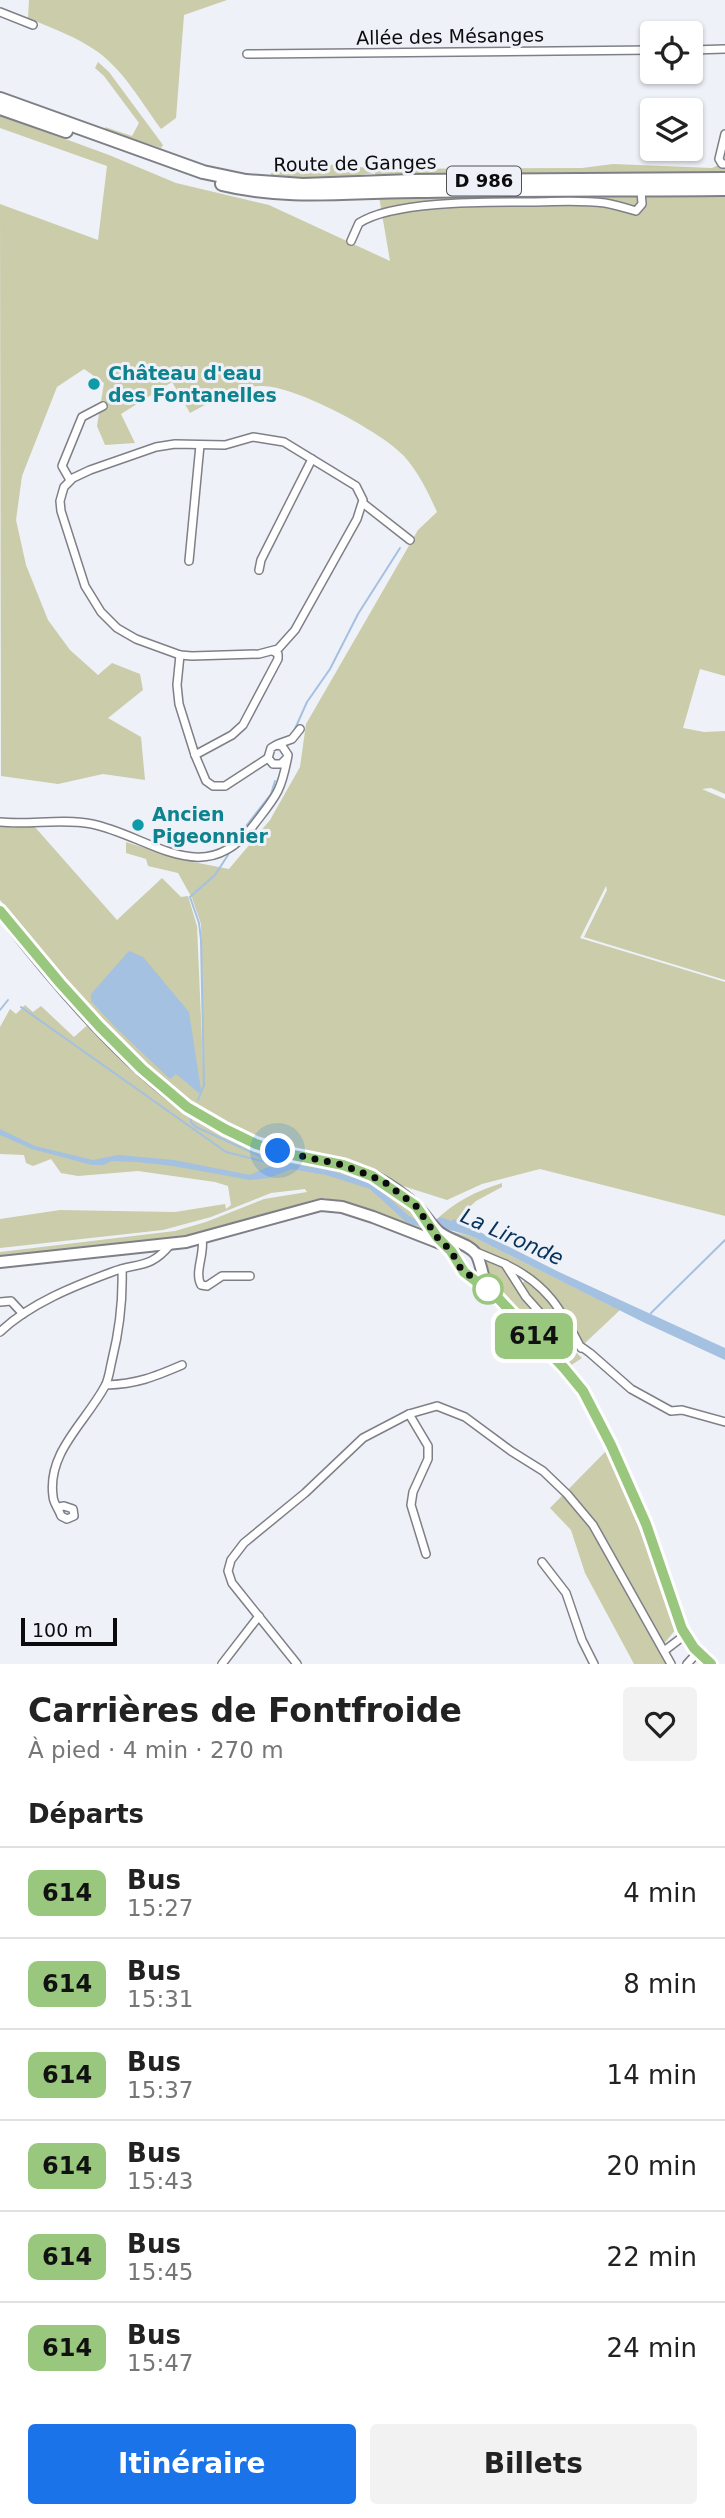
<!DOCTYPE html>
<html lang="fr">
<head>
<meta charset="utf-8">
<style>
	:root { --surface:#fff; --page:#f2f2f2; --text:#222; --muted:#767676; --line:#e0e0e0; --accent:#1a73e8 }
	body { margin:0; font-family:"DejaVu Sans",sans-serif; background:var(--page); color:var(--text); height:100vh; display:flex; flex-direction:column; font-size:26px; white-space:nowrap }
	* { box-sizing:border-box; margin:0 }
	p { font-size:23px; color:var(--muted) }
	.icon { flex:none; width:38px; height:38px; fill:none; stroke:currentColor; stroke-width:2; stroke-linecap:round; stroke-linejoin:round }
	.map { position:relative; height:1664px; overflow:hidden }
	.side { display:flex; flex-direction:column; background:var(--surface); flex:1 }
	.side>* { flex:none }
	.badge { padding:0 14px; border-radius:10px; font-size:24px; line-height:46px }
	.tools { position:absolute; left:640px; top:21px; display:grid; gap:14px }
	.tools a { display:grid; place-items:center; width:63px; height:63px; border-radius:7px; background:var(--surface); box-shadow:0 2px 5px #0004; font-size:35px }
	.scale { position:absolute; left:21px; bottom:18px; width:96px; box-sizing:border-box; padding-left:7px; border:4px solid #0b0b0e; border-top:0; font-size:19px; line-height:24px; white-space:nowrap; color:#0b0b0e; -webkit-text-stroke:5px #eff1f8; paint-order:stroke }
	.you { position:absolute; width:35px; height:35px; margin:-18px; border:5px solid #fff; border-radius:50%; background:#1a73e8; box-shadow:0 0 0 10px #1a73e833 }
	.map>.badge { position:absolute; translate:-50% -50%; box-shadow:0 0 0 4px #fff }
	h2 { padding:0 28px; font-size:26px; line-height:63px }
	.round { display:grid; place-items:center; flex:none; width:74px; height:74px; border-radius:7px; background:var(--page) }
	.head { display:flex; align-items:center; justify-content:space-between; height:119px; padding:0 28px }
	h1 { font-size:33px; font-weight:600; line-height:52px }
	.button { display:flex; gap:14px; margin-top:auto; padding:14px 28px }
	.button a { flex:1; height:80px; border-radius:7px; background:var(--accent); color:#fff; font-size:28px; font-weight:600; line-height:80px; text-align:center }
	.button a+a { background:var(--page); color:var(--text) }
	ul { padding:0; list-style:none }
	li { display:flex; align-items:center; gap:21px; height:91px; padding:0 28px; border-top:2px solid var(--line) }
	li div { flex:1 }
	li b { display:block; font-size:26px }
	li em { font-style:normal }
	li .badge { min-width:77px; font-weight:700; text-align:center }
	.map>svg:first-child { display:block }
	.green { fill:#caccaa }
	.water { fill:#a4c1e1 }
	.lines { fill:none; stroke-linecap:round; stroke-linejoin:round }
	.stream { stroke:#a4c1e1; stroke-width:2 }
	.street-casing { stroke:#7f8087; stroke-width:10 }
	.secondary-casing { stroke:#7f8087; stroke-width:14 }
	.primary-casing { stroke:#7f8087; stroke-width:16 }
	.street { stroke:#fff; stroke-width:7 }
	.secondary { stroke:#fff; stroke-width:10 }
	.primary { stroke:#fff; stroke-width:12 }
	.line-casing { stroke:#fff; stroke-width:16 }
	.line { stroke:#98c77d; stroke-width:10 }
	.walk { stroke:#0b0b0e; stroke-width:7; stroke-dasharray:0 12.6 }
	.culture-dot { fill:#0f9aa8; stroke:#eff1f8; stroke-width:2.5 }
	.stop-dot { fill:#fff; stroke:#98c77d; stroke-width:3.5 }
	.labels { text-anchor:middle; stroke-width:6; stroke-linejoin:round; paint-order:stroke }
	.shield { fill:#eff1f8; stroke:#4f5054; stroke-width:2 }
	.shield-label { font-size:18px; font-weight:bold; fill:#0b0b0e }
	.street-label { font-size:19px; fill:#0b0b0e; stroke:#eff1f8 }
	.culture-label { font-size:19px; font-weight:bold; fill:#0d838f; stroke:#eff1f8; text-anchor:start }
	.water-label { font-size:21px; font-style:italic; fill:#05325b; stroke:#eff1f8 }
</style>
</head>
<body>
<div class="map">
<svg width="725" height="1664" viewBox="0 0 725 1664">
	<rect width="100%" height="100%" fill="#eff1f8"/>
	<!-- green -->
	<g class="green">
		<path d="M29 0H227L184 15 176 118 161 129C142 103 124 71 98 52 77 37 52 28 28 18Z"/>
		<polygon points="98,62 109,72 163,145 161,148 107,131 105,127 132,136 139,123 104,76 95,68"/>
		<path d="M0 115 109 155 176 183 269 205 390 261 375 173 335 178 271 177V173L337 164 375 169 582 168 613 164 712 168 725 162V676L700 669 683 728 704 732 725 731V794L711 788 702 789 725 799V980L584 937 607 890 606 886 580 938 725 982V1216L540 1169 482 1184 447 1200 403 1186 351 1163 262 1142 243 1134 208 1114 159 1077 87 1005 0 900V826H34L117 920 162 878 181 897 188 896 197 926 204 1088 201 924 192 898 178 873 148 866 146 859 126 853V842L183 860 229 869 270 820 300 767 306 724 418 530 437 512C428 492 419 473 404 456 382 432 293 384 260 386 235 387 211 402 190 413L172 382 121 414 135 443 105 445 97 426 104 383 84 369 57 387 22 476 16 520 26 565 48 620 70 650 98 675 112 663 140 674 143 690 108 718 141 737 145 780 103 774 58 784 1 776 0 204 98 240 107 166 0 128Z"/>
		<polygon points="25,1005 33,1012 41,1006 74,1037 91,1022 158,1091 197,1118 370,1179 412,1206 426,1229 424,1232 333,1203 326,1198 316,1199 237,1224 186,1237 0,1257 0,1252 175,1231 206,1222 264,1199 307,1192 305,1189 271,1193 211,1217 163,1230 0,1248 0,1219 60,1210 175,1212 225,1204 226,1209 231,1205 228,1186 215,1182 138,1171 78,1176 61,1173 51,1159 33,1166 26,1163 24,1155 0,1154 0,1027 10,1009 16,1014"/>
		<path d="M502 1183V1187L476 1201 463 1213 466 1223 439 1227 435 1221C454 1202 476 1191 502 1183Z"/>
		<polygon points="445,1230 471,1236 620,1310 584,1344 561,1305 539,1281 494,1255 482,1253"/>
		<polygon points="489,1260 504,1268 536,1315 582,1358 570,1366 486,1281 485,1264"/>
		<polygon points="525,1280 531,1280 556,1309 568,1330 567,1332 560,1330 522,1285"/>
		<polygon points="606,1451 646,1544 676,1629 659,1650 667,1664 634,1664 585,1573 571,1530 550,1508"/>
	</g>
	<!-- water -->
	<g class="water">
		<polygon points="129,951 143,957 189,1012 201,1090 199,1093 176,1074 170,1079 115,1027 91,1001 91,994"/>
		<polygon points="0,1129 35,1146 93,1160 118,1155 174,1160 250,1175 279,1162 325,1169 372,1183 409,1216 419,1221 434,1221 440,1217 451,1221 454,1219 559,1272 725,1348 725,1360 645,1323 471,1236 439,1227 414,1225 405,1221 370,1189 326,1175 291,1169 269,1178 250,1180 173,1166 137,1162 112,1161 103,1165 92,1165 32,1149 0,1135"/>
	</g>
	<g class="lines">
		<!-- stream -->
		<g class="stream">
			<polyline points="294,731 307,702 330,669 358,614 400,548"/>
			<polyline points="236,839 271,794 275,781"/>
			<polyline points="21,1007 226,1152 274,1164"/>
			<polyline points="0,1010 8,1000"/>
			<polyline points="198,1100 204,1085 201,940 199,923 190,897 215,875 228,855"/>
			<polyline points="191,1118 191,1122 196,1127 275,1163"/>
			<polyline points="651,1313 725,1240"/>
		</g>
		<defs>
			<g id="street">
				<polyline points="0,12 33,25"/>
				<polyline points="691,50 725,49"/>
				<polyline points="247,54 653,50"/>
				<polyline points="725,134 719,159 722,164 725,164"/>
				<path d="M351 241 359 223C394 200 491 202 535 202 558 201 582 200 605 203 616 205 626 208 636 211L642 204 641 190"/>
				<polygon points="253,437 284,442 356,486 363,500 357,519 295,630 278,649 259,654 192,656 180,655 136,639 117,628 101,612 85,586 61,511 60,501 64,487 73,478 90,470 156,447 175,444 225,445"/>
				<polyline points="70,480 62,466 82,417 103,406"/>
				<polyline points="364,504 410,540"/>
				<polyline points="189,561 200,445"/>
				<polyline points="259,570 261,560 312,459"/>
				<polyline points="180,655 177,685 179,704 195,755 206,781 213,786 225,786 268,758"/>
				<polyline points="278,744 292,739 300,729"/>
				<polyline points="195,755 232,735 243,725 278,659 278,654 273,651"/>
				<path d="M0 822C30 825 62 818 92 824 150 836 204 891 253 826 276 796 281 793 288 755L282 746 276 745 271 748 268 758 273 764H281L287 758"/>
				<path d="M202 1239C205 1254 194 1272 201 1285L207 1286 222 1276H250"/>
				<polyline points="474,1251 505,1264"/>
				<polyline points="0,1302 11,1301 23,1314"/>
				<path d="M0 1332C29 1304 74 1286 112 1272 138 1262 149 1270 170 1245"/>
				<path d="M581 1348C561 1309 547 1284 505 1264L526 1297 552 1326 590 1353 631 1389 671 1411 682 1410 725 1422"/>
				<path d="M106 1385C137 1384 154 1377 182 1365"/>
				<polyline points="409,1414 428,1446 428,1459 413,1492 411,1505 426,1554"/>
				<path d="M59 1507 64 1506 73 1509 74 1516 67 1519 61 1516C59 1509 53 1503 53 1496 47 1452 86 1422 105 1386 109 1379 110 1368 112 1360 120 1328 123 1302 122 1269"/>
				<polyline points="542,1562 566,1593 582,1640 594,1664"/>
				<polyline points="664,1651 685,1635"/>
				<polyline points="222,1664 259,1616"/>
				<polyline points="297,1664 232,1583 228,1571 231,1560 244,1543 305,1493 363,1438 409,1414 437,1406 465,1417 511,1451 543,1471 567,1494 593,1525 671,1664"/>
				<polyline points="687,1664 698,1652"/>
			</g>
			<g id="secondary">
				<path d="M0 911C52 979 128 1070 201 1116 227 1132 257 1147 288 1154 318 1162 347 1163 375 1177 390 1185 406 1196 418 1208 426 1216 431 1225 439 1232 450 1241 468 1243 476 1254 481 1261 482 1278 488 1288"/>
				<polyline points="437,1236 451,1251 464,1272 497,1298 547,1349 583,1391 611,1445 646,1524 682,1629 694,1648 711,1664"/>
				<polyline points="0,1262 186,1242 321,1205 342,1207 373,1217 445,1245"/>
			</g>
			<g id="primary">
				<polyline points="0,99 203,172 246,181 303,185 412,181 725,179"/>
				<polyline points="0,108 66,131"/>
				<path d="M222 184C286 200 352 191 417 191 520 189 622 190 725 189"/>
			</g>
		</defs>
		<!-- street casing -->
		<use href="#street" class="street-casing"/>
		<!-- secondary casing -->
		<use href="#secondary" class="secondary-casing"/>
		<!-- primary casing -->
		<use href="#primary" class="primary-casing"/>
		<!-- street -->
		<use href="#street" class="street"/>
		<!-- secondary -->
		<use href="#secondary" class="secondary"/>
		<!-- primary -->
		<use href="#primary" class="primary"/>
	</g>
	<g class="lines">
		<defs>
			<polyline id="line" points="0,911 60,983 99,1026 142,1069 187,1107 225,1129 256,1144 288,1154 343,1165 372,1176 416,1206 437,1237 451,1251 464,1272 498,1298 564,1368 583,1391 611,1445 646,1524 682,1629 694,1648 711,1664"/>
		</defs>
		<!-- line casing -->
		<use href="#line" class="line-casing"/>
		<!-- line -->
		<use href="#line" class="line"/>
		<!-- walk -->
		<polyline class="walk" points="278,1151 343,1165 383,1181 416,1206 437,1237 451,1251 461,1269 488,1289"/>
	</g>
	<!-- markers -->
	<g class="culture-dot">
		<circle cx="94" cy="384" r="7"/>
		<circle cx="138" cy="825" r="7"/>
	</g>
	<circle class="stop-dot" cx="488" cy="1289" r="14"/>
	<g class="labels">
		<!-- shield labels -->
		<rect class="shield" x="447" y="166.5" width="74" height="29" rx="5"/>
		<g class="shield-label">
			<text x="484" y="187">D 986</text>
		</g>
		<!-- street labels -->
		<g class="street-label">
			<text transform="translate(450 36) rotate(-1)" y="7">Allée des Mésanges</text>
			<text transform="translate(355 163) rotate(-1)" y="7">Route de Ganges</text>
		</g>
		<!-- culture labels -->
		<g class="culture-label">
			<text x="108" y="380">Château d'eau<tspan x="108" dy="22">des Fontanelles</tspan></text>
			<text x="152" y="821">Ancien<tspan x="152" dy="22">Pigeonnier</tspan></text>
		</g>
		<!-- water labels -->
		<g class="water-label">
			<text transform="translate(512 1237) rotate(24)" y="7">La Lironde</text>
		</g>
	</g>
</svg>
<div class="tools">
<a><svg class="icon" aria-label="locate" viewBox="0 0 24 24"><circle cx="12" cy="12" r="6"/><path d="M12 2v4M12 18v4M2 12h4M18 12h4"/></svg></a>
<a><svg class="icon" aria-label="layers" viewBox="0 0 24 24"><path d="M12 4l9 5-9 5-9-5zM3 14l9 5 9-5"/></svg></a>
</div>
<div class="scale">100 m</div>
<div class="you" style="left:278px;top:1151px"></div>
<b class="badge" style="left:534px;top:1336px;background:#98c77d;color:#111">614</b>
</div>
<section class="side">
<div class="head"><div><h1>Carrières de Fontfroide</h1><p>À pied · 4 min · 270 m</p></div><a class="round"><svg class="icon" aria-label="heart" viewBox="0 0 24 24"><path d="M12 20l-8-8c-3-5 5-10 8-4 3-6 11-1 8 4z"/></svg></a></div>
<h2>Départs</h2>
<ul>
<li><span class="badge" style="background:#98c77d;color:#111">614</span><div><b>Bus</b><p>15:27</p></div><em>4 min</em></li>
<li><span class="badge" style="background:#98c77d;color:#111">614</span><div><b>Bus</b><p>15:31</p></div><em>8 min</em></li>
<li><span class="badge" style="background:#98c77d;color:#111">614</span><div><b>Bus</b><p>15:37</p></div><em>14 min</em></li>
<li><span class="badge" style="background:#98c77d;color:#111">614</span><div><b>Bus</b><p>15:43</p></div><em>20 min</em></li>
<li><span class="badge" style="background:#98c77d;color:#111">614</span><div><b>Bus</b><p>15:45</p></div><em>22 min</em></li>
<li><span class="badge" style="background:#98c77d;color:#111">614</span><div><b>Bus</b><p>15:47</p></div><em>24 min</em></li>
</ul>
<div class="button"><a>Itinéraire</a><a>Billets</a></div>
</section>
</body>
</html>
